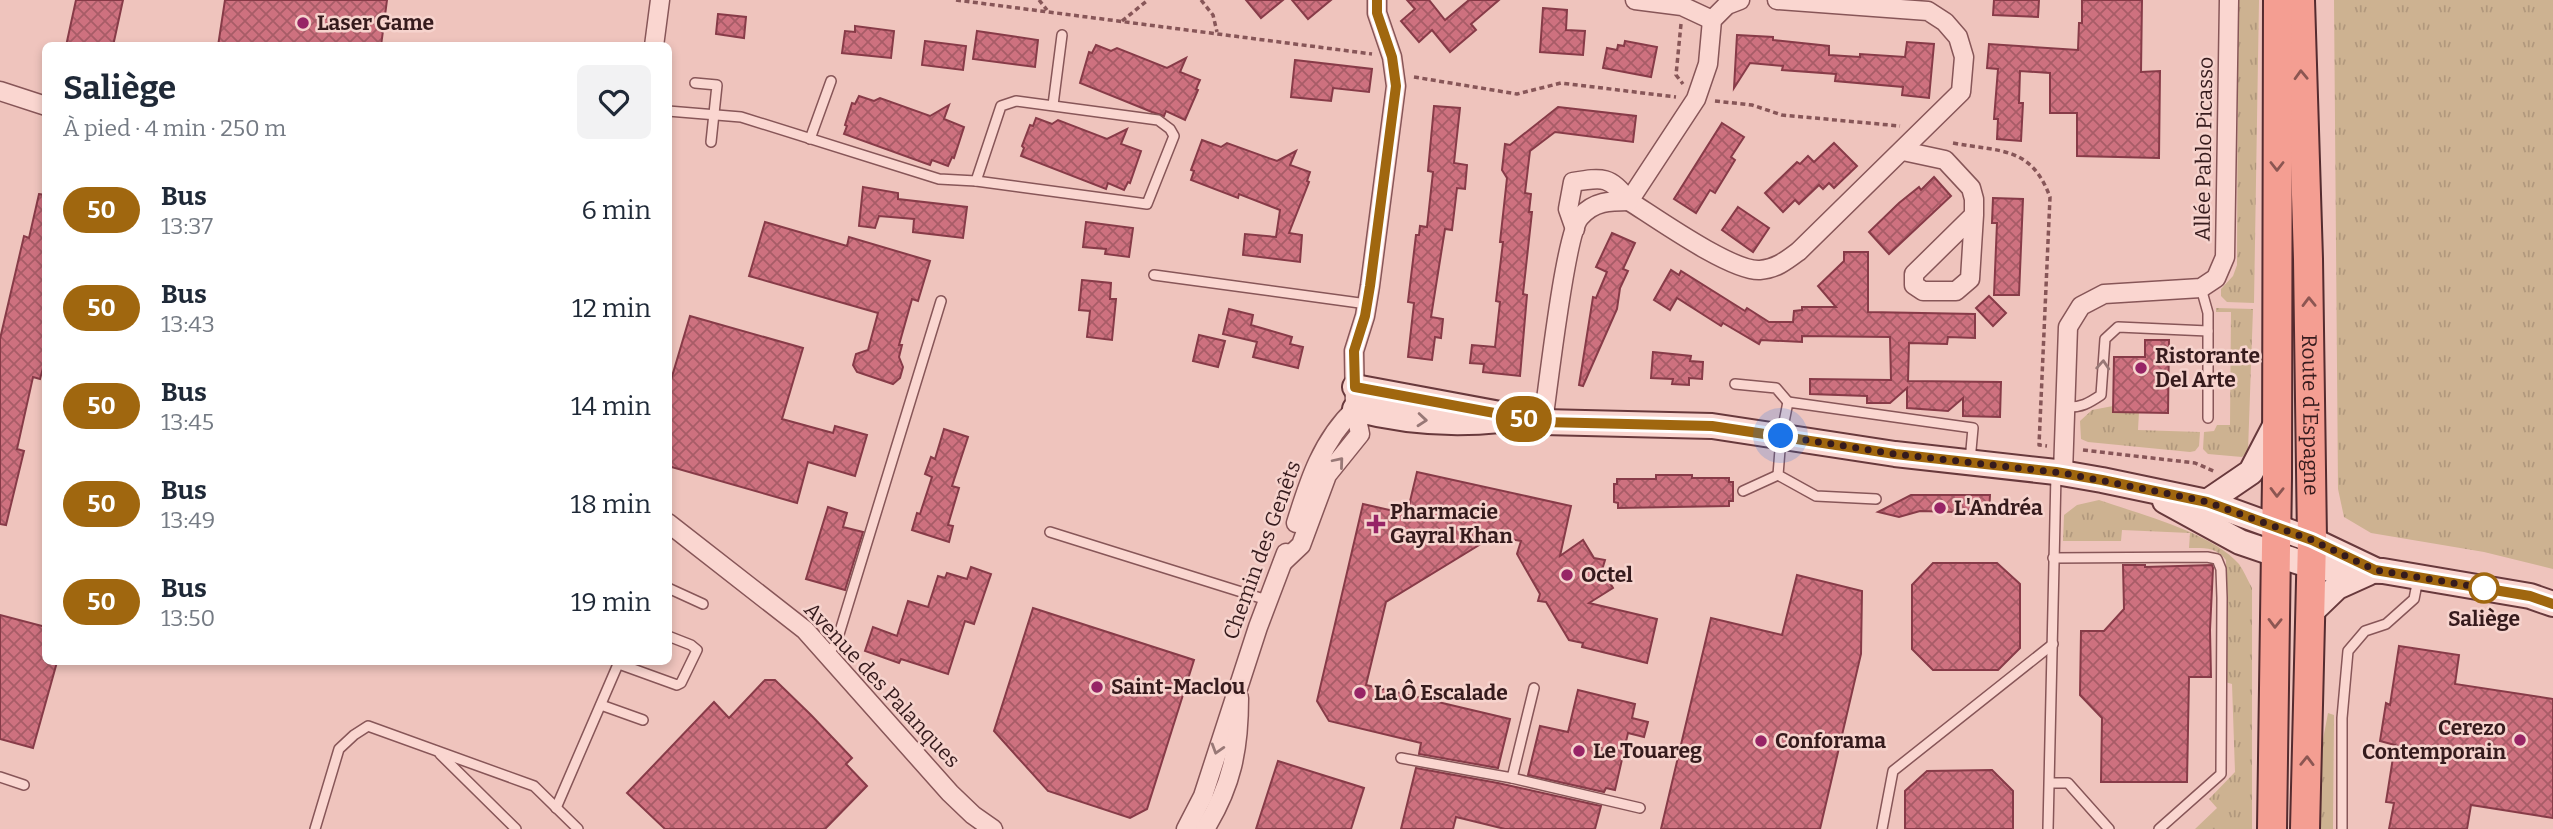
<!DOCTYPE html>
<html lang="fr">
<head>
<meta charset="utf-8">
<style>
	:root { --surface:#fff; --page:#f2f2f3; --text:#1f2937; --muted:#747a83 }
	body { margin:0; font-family:Bitter,serif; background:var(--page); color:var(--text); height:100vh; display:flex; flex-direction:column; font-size:26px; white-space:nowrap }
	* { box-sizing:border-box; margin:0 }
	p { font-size:23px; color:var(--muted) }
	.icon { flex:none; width:38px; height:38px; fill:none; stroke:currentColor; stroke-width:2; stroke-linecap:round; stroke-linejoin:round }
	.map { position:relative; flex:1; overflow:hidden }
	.sheet { position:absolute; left:42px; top:42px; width:630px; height:623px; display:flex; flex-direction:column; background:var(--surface); border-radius:10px; box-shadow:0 4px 10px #0003 }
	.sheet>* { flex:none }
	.badge { padding:0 14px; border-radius:23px; font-size:24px; line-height:46px }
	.you { position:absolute; width:35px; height:35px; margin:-18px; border:5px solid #fff; border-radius:50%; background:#1a73e8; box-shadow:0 0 0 10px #1a73e833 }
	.map>.badge { position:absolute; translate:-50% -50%; box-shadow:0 0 0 4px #fff }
	.round { display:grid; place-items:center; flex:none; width:74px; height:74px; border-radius:10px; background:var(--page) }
	.head { display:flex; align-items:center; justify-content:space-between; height:119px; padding:0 21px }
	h1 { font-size:33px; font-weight:700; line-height:52px }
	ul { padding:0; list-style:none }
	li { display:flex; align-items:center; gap:21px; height:98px; padding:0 21px }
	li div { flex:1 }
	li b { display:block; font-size:26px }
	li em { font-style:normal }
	li .badge { min-width:77px; font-weight:700; text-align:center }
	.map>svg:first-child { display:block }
	.grass { fill:url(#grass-tufts) }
	.building { fill:url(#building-cross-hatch); stroke:#873b48; stroke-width:2 }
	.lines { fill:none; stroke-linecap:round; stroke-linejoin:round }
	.lane-casing { stroke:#875658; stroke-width:12 }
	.street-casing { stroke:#875658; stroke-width:21 }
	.secondary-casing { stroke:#68393c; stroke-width:28 }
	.primary-casing { stroke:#542b2f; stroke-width:32 }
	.path { stroke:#875658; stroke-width:3.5; stroke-dasharray:5 3.5; stroke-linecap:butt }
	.lane { stroke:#fad6d0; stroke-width:9 }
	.street { stroke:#fad6d0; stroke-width:18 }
	.secondary { stroke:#fad6d0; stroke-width:24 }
	.primary { stroke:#f49e92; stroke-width:28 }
	.oneway { stroke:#8c5652 }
	.oneway2 { stroke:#987876 }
	.line-casing { stroke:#fff; stroke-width:16 }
	.line { stroke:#a0670f; stroke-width:10 }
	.walk { stroke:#361b1d; stroke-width:7; stroke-dasharray:0 12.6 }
	.poi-dot { fill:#972466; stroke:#f6d3cd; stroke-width:2.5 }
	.stop-dot { fill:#fff; stroke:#a0670f; stroke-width:3.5 }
	.labels { text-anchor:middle; stroke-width:5; stroke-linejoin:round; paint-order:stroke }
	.poi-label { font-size:21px; font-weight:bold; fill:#361b1d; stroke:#f6d3cd; text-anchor:start }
	.street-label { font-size:21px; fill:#361b1d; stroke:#f6d3cd }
	.stop-label { font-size:21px; font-weight:bold; fill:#361b1d; stroke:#f6d3cd }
</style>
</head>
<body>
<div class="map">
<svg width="2553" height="829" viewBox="0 0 2553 829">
	<defs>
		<pattern id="grass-tufts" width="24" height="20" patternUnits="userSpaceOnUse" patternTransform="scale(1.75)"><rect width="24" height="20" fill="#cdb291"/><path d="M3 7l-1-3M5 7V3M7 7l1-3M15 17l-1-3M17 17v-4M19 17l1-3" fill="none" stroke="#b1987d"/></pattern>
		<pattern id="building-cross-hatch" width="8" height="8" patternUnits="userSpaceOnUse" patternTransform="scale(1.75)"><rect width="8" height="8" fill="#ce717f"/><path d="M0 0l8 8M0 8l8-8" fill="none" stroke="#a85c67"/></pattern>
	</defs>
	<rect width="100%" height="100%" fill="#efc4bd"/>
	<!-- grass -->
	<g class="grass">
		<polygon points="2238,0 2259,0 2254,303 2227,302 2221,296 2221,289 2233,276 2237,265"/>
		<polygon points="2334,0 2553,0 2553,569 2484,552 2371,533 2344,517 2338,489"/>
		<polygon points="2216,308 2253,309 2248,451 2242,457 2208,454 2203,449 2204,432 2214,431 2217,425 2230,425 2231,312 2216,312"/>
		<polygon points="2113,406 2113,412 2139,412 2138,430 2200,432 2199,446 2195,451 2190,452 2088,442 2081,439 2080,421 2092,410"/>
		<path d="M2099 500C2139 514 2211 532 2239 564 2244 571 2248 581 2252 588V829H2195L2217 808 2209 799 2235 772 2232 684 2225 682 2226 560C2216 547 2205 548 2189 548L2190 533 2122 530 2121 541H2063L2064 515 2077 505Z"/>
		<polygon points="2328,713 2334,715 2333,829 2315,829 2321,750"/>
	</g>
	<!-- building -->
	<g class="building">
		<polygon points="76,0 123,0 113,46 66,46"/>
		<polygon points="225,0 387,0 381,46 218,46"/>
		<polygon points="1246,0 1283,0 1261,18"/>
		<polygon points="1292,0 1331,0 1308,19"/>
		<polygon points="1407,0 1429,0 1445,20 1469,0 1499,0 1471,24 1476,30 1450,52 1432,30 1419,42 1401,21 1415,9"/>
		<polygon points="1994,0 2039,0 2038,17 1993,15"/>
		<polygon points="2082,0 2142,0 2141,72 2160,71 2159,158 2077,156 2077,113 2050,113 2050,73 2020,71 2019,103 2023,103 2021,141 1997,139 1998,119 1994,119 1998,69 1987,68 1989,44 2078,50 2079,23 2082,23"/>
		<polygon points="1543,8 1567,10 1566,30 1585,31 1583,55 1540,52"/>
		<polygon points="718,14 746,17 744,38 716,34"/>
		<polygon points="855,26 894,31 891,58 842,53 845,31 855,32"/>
		<polygon points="977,31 1038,40 1035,67 973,59"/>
		<polygon points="1737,35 1773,37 1773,40 1829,46 1829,55 1860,57 1860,54 1905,57 1907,42 1934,44 1929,98 1902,95 1903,87 1835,81 1836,74 1782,70 1783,66 1750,63 1734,88"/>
		<polygon points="925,41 966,46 963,70 922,65"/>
		<polygon points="1625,41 1657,47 1651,77 1603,68 1607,48 1617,50 1618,45 1624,46"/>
		<polygon points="1096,45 1111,51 1117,48 1167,68 1186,58 1180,72 1200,80 1196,89 1198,90 1185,120 1166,111 1164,116 1152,112 1080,83 1089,52 1092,53"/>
		<polygon points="1295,60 1372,69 1369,92 1333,88 1331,101 1291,97"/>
		<polygon points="859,96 874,101 880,98 930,116 949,105 944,119 964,127 954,158 952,157 948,166 932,160 930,165 844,134 847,126 845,125 852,103 855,104"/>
		<polygon points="1434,106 1460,108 1454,163 1467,165 1465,189 1457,188 1452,230 1445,229 1431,317 1443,319 1441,338 1435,337 1432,360 1408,357 1414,303 1408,302 1416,235 1419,235 1420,226 1427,227 1433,172 1428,171"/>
		<polygon points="1558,107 1636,116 1633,142 1555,132 1530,151 1525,193 1531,194 1529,212 1532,212 1523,294 1527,295 1520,376 1483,372 1484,364 1470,363 1472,345 1495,347 1500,302 1496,301 1503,242 1500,242 1507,178 1502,170 1505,144 1510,145"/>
		<polygon points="1036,118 1052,124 1058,120 1107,139 1127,129 1121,144 1141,151 1130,183 1128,182 1124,190 1108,183 1106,189 1021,156 1024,148 1022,146 1030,125 1033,126"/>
		<polygon points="1722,123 1744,137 1731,157 1735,160 1715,193 1710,190 1696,213 1674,199"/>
		<polygon points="1202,140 1221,147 1227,143 1277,161 1296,151 1290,165 1310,172 1307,181 1309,182 1289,233 1302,235 1300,262 1243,255 1245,234 1276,237 1280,210 1239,194 1238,198 1191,180 1194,171 1191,170"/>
		<polygon points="1834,143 1857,166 1834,188 1829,183 1823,189 1819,185 1799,204 1795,200 1783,212 1765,193 1797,162 1800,164 1808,156 1814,162"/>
		<polygon points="1934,177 1951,196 1889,254 1869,232 1899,203 1919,187 1921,190"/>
		<polygon points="863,187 898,193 898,199 967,207 963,238 913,232 914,219 879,216 875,228 859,226"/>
		<polygon points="39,194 46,195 46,357 40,379 33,377 17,449 24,451 6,525 0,524 0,339 24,236 29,238"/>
		<polygon points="1993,198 2023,199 2019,295 1994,295 1997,223 1992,223"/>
		<polygon points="1738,207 1769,228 1753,252 1722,230"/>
		<polygon points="765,222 847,246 849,237 930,261 918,301 912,299 899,345 902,345 899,357 903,367 900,378 893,384 857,372 853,365 856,354 868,350 878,313 749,276"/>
		<polygon points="1086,222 1133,228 1129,257 1105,254 1106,249 1083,247"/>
		<polygon points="1612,233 1635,243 1623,269 1628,271 1620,288 1617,309 1583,386 1579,385 1593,297 1596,298 1607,272 1596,267"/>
		<polygon points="1844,252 1868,252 1868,312 1975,314 1975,338 1948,337 1947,344 1909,343 1908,381 2001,382 2000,417 1963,416 1963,398 1948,411 1907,408 1907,388 1890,403 1867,403 1867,396 1810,394 1810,379 1891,380 1890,337 1802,336 1802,342 1761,340 1759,344 1723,323 1721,326 1677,298 1670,310 1654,300 1671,270 1679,275 1681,271 1745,311 1747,308 1769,322 1793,322 1794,311 1802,310 1802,307 1836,307 1818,286 1844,261"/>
		<polygon points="1082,280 1111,283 1110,299 1116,299 1112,340 1087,337 1090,311 1079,310"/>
		<polygon points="1989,296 2006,313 1993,326 1976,308"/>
		<polygon points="1229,309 1253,315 1251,325 1292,337 1290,344 1303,347 1298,368 1253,357 1257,342 1223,334"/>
		<polygon points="690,316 803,348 782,419 833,433 835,426 867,435 855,476 808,462 797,503 668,466 668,390"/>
		<polygon points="1199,335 1225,341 1218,367 1193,361"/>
		<polygon points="2145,340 2169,340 2168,413 2113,412 2114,357 2145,357"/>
		<polygon points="1653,352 1691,356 1690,361 1703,362 1702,379 1689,378 1689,385 1672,384 1673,379 1651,378"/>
		<polygon points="944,429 968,437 952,486 959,488 948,525 953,526 949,542 912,530 917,513 920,514 932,477 925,474 931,457 935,459"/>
		<polygon points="1417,472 1571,506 1560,556 1583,540 1594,558 1605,560 1602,570 1613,588 1589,603 1657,619 1647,663 1582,647 1583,643 1569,640 1546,602 1538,601 1540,594 1517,554 1521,541 1494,536 1386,602 1366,685 1510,719 1498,768 1419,754 1421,743 1329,721 1317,701 1363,504 1407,514"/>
		<polygon points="1656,475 1692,475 1692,478 1729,478 1729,482 1733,482 1733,501 1729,501 1729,506 1618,508 1618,503 1614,502 1614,484 1617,484 1617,479 1656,479"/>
		<polygon points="1911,495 1990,495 1989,513 1920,511 1899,517 1878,512"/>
		<polygon points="828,507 847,513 843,527 863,532 845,590 806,579"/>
		<polygon points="1933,563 1997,563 2020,584 2020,648 1998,670 1933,670 1912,649 1912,585"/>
		<polygon points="2123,565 2145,565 2145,567 2212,565 2213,568 2210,630 2211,677 2189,677 2187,782 2101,782 2102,718 2080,695 2081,631 2104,631 2124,609"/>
		<polygon points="971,567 991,574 974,624 965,621 948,674 901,659 899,663 865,651 873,627 897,636 908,601 928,607 938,576 945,578 947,573 967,579"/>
		<polygon points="1797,575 1862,591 1861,654 1820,829 1661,829 1711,618 1782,635"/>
		<polygon points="1033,608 1194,660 1147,809 1130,818 1048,791 994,731"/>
		<polygon points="0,615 46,627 46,662 57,662 33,748 0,739"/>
		<polygon points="2399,646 2459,655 2455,684 2553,699 2553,818 2471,805 2467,829 2389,829 2394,803 2386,802 2395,745 2380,741 2386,703 2390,705"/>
		<polygon points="765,680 775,680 811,715 852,758 846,764 867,786 825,829 665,829 627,793 714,702 729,718"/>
		<polygon points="1578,690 1635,704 1632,718 1648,722 1644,737 1628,733 1615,790 1606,788 1604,792 1528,775 1540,726 1568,732"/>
		<polygon points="1278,761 1364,788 1351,829 1256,829"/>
		<polygon points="1416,768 1498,783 1601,806 1595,829 1505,829 1456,817 1453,829 1401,829"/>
		<polygon points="1992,770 2013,791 2013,829 1905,829 1905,791 1927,771"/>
	</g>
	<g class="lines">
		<defs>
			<g id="lane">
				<polyline points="695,83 717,85 711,142"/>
				<polygon points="1016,101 1158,120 1170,129 1174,136 1147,204 976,181 1001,106"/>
				<polyline points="1053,105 1062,35"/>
				<polyline points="668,111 741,117 939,179 976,181"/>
				<polyline points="810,139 831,81"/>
				<polyline points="1154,275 1367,304"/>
				<polyline points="2201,288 2208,313 2208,418"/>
				<polyline points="1735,384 1776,388 1788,402"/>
				<path d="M2066 407C2081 408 2089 403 2101 395L2105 339 2118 327 2208 331"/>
				<polyline points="1743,491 1778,475"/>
				<polyline points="1876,499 1816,496 1778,475 1781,437 1788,402 1973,428 1970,461"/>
				<polyline points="1050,532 1267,600"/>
				<polyline points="2053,558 2207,557 2217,559 2221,569 2222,598 2221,774 2159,829"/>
				<polyline points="668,588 703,604"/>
				<polyline points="827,654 836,644 941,301"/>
				<polyline points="619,664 677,685 681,683 697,650 691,645 668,636"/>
				<polyline points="601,705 643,720"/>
				<polyline points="440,754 516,829"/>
				<polyline points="1401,758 1512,778 1534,688"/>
				<polyline points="0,777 24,785"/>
				<polyline points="1512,778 1640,808"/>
				<polyline points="2050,783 2068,783 2109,829"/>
				<polyline points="556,808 619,662"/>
				<polyline points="315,829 339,749 354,735 368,726 534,786 578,829"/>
				<polyline points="1882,829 1893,771 2053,644"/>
				<polyline points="2048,829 2056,474"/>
				<polyline points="2342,829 2342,718 2348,651 2365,631 2386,624 2414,599 2418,579"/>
			</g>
			<g id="street">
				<polyline points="1635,0 1682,6 1712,20"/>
				<path d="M1740 0 1727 5 1712 20 1708 64 1696 99 1629 201C1656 218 1732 272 1760 270 1776 269 1787 260 1799 251L1961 92 1964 57 1958 37 1945 22 1928 11 1777 0"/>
				<polyline points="654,46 660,0"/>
				<polyline points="0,91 46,106"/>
				<polyline points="1903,151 1945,160 1971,188 1974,199 1974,215 1970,279 1956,291 1923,291 1914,285 1914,274 1974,215"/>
				<path d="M1575 229 1568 209 1573 182C1603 177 1610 176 1629 201"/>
				<path d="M1543 422C1548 389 1565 234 1580 217 1594 201 1610 201 1629 201"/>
				<polyline points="2063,473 2068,327 2081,306 2104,294 2201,288 2216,278 2225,257 2229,0"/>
				<polyline points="668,523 805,630 950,793 973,815 993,829"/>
				<path d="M1296 523C1309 481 1322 440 1355 409"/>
				<polyline points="1283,562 1301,545 1327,475 1360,434 1355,409 1354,351 1365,316 1370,286 1396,86 1392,57 1377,13 1377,0"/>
				<polyline points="1186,829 1203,796 1258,627 1286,553"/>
				<path d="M1205 829C1232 785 1239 749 1239 698"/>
			</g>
			<g id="secondary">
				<polyline points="1355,387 1543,422 1712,426 1895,454 2056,472 2102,480 2207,502 2312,540 2375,570"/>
				<path d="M1355 409C1401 421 1452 425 1500 420"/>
				<polyline points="2165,501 2240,542 2311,566 2336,570 2383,571 2530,596 2553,604"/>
				<polyline points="2207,502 2251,472 2277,422"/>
				<polyline points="2310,613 2337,587 2368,573"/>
			</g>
			<g id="primary">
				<path id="s1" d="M2300 0 2308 259 2312 540 2305 829"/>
				<polyline points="2272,829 2277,478 2278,0"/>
			</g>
		</defs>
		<!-- lane casing -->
		<use href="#lane" class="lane-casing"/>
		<!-- street casing -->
		<use href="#street" class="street-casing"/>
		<!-- secondary casing -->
		<use href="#secondary" class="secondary-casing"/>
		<!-- primary casing -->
		<use href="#primary" class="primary-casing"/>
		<!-- path -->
		<g class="path">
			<polyline points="956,0 1372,54"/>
			<polyline points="1039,0 1047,10"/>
			<polyline points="1201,0 1213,15 1217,32"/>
			<polyline points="1122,21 1148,0"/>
			<polyline points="1681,24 1676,75 1683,84"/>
			<polyline points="1414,77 1517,94 1561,83 1676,97"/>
			<polyline points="1715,101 1752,105 1782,115 1900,126"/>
			<path d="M1953 143C2001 152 2031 146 2050 197L2039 445 2047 446"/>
			<polyline points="2083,450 2195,463 2216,472"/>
		</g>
		<!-- lane -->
		<use href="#lane" class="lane"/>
		<!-- street -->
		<use href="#street" class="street"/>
		<!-- secondary -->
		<use href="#secondary" class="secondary"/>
		<!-- primary -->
		<use href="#primary" class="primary"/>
	</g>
	<!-- one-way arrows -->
	<defs><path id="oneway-chevron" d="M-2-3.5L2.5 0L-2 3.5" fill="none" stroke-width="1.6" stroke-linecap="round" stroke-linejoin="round" transform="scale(1.75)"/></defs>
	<g class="oneway">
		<use href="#oneway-chevron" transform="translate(2301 75) rotate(-92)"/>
		<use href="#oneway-chevron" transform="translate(2277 166) rotate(90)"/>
		<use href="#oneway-chevron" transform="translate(2309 302) rotate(-91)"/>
		<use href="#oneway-chevron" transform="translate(2277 492) rotate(91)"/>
		<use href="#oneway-chevron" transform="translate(2275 623) rotate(91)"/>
		<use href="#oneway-chevron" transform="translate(2307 761) rotate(-89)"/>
	</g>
	<g class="oneway2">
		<use href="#oneway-chevron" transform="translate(2103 365) rotate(-86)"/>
		<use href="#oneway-chevron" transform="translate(1422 420) rotate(5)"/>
		<use href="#oneway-chevron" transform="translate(1339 462) rotate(-50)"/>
		<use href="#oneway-chevron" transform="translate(1217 749) rotate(107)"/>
	</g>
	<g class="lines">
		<defs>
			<polyline id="line" points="1377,0 1377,13 1392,57 1396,86 1370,286 1365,316 1354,351 1355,387 1543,422 1712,426 1895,454 2056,472 2102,480 2207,502 2312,540 2375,570 2530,596 2553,604"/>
		</defs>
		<!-- line casing -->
		<use href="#line" class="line-casing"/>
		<!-- line -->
		<use href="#line" class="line"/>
		<!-- walk -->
		<polyline class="walk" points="1781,436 1895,454 2063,473 2185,497 2207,502 2312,540 2375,570 2489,589 2484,588"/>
	</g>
	<!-- markers -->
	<g class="poi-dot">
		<circle cx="303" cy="23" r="7"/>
		<circle cx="2141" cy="368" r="7"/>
		<circle cx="1940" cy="508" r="7"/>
		<path d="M1372.5 513.5h7v7h7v7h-7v7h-7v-7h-7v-7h7z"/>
		<circle cx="1567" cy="575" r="7"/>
		<circle cx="1097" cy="687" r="7"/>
		<circle cx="1360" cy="693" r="7"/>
		<circle cx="2520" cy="740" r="7"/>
		<circle cx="1761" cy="741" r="7"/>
		<circle cx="1579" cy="751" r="7"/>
	</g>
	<circle class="stop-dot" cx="2484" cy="588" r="14"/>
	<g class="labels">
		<!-- poi labels -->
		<g class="poi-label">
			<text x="317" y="30">Laser Game</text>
			<text x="2155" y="363">Ristorante<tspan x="2155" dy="24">Del Arte</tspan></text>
			<text x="1954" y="515">L'Andréa</text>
			<text x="1390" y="519">Pharmacie<tspan x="1390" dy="24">Gayral Khan</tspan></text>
			<text x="1581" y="582">Octel</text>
			<text x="1111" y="694">Saint-Maclou</text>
			<text x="1374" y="700">La Ô Escalade</text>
			<text x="2506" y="735" text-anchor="end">Cerezo<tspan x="2506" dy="24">Contemporain</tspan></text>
			<text x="1775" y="748">Conforama</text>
			<text x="1593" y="758">Le Touareg</text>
		</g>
		<!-- street labels -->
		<g class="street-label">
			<text transform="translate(2204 149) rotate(-89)" y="7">Allée Pablo Picasso</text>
			<text dy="7" stroke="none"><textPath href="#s1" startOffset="415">Route d'Espagne</textPath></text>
			<text transform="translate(1262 550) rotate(-70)" y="7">Chemin des Genêts</text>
			<text transform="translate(882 685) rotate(47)" y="7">Avenue des Palanques</text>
		</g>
		<!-- stop labels -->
		<g class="stop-label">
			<text x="2484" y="626">Saliège</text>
		</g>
	</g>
</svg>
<div class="you" style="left:1781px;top:436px"></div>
<b class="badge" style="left:1524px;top:419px;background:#a0670f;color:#fff">50</b>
<section class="sheet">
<div class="head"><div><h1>Saliège</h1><p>À pied · 4 min · 250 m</p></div><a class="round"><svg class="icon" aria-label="heart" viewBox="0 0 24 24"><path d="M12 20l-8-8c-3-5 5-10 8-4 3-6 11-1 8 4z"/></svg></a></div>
<ul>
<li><span class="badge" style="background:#a0670f;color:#fff">50</span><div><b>Bus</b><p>13:37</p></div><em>6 min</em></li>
<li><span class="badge" style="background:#a0670f;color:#fff">50</span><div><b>Bus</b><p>13:43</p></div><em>12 min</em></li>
<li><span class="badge" style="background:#a0670f;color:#fff">50</span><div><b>Bus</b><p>13:45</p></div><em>14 min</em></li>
<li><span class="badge" style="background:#a0670f;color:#fff">50</span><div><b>Bus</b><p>13:49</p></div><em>18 min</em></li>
<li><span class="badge" style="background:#a0670f;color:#fff">50</span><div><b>Bus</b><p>13:50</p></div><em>19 min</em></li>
</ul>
</section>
</div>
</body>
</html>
